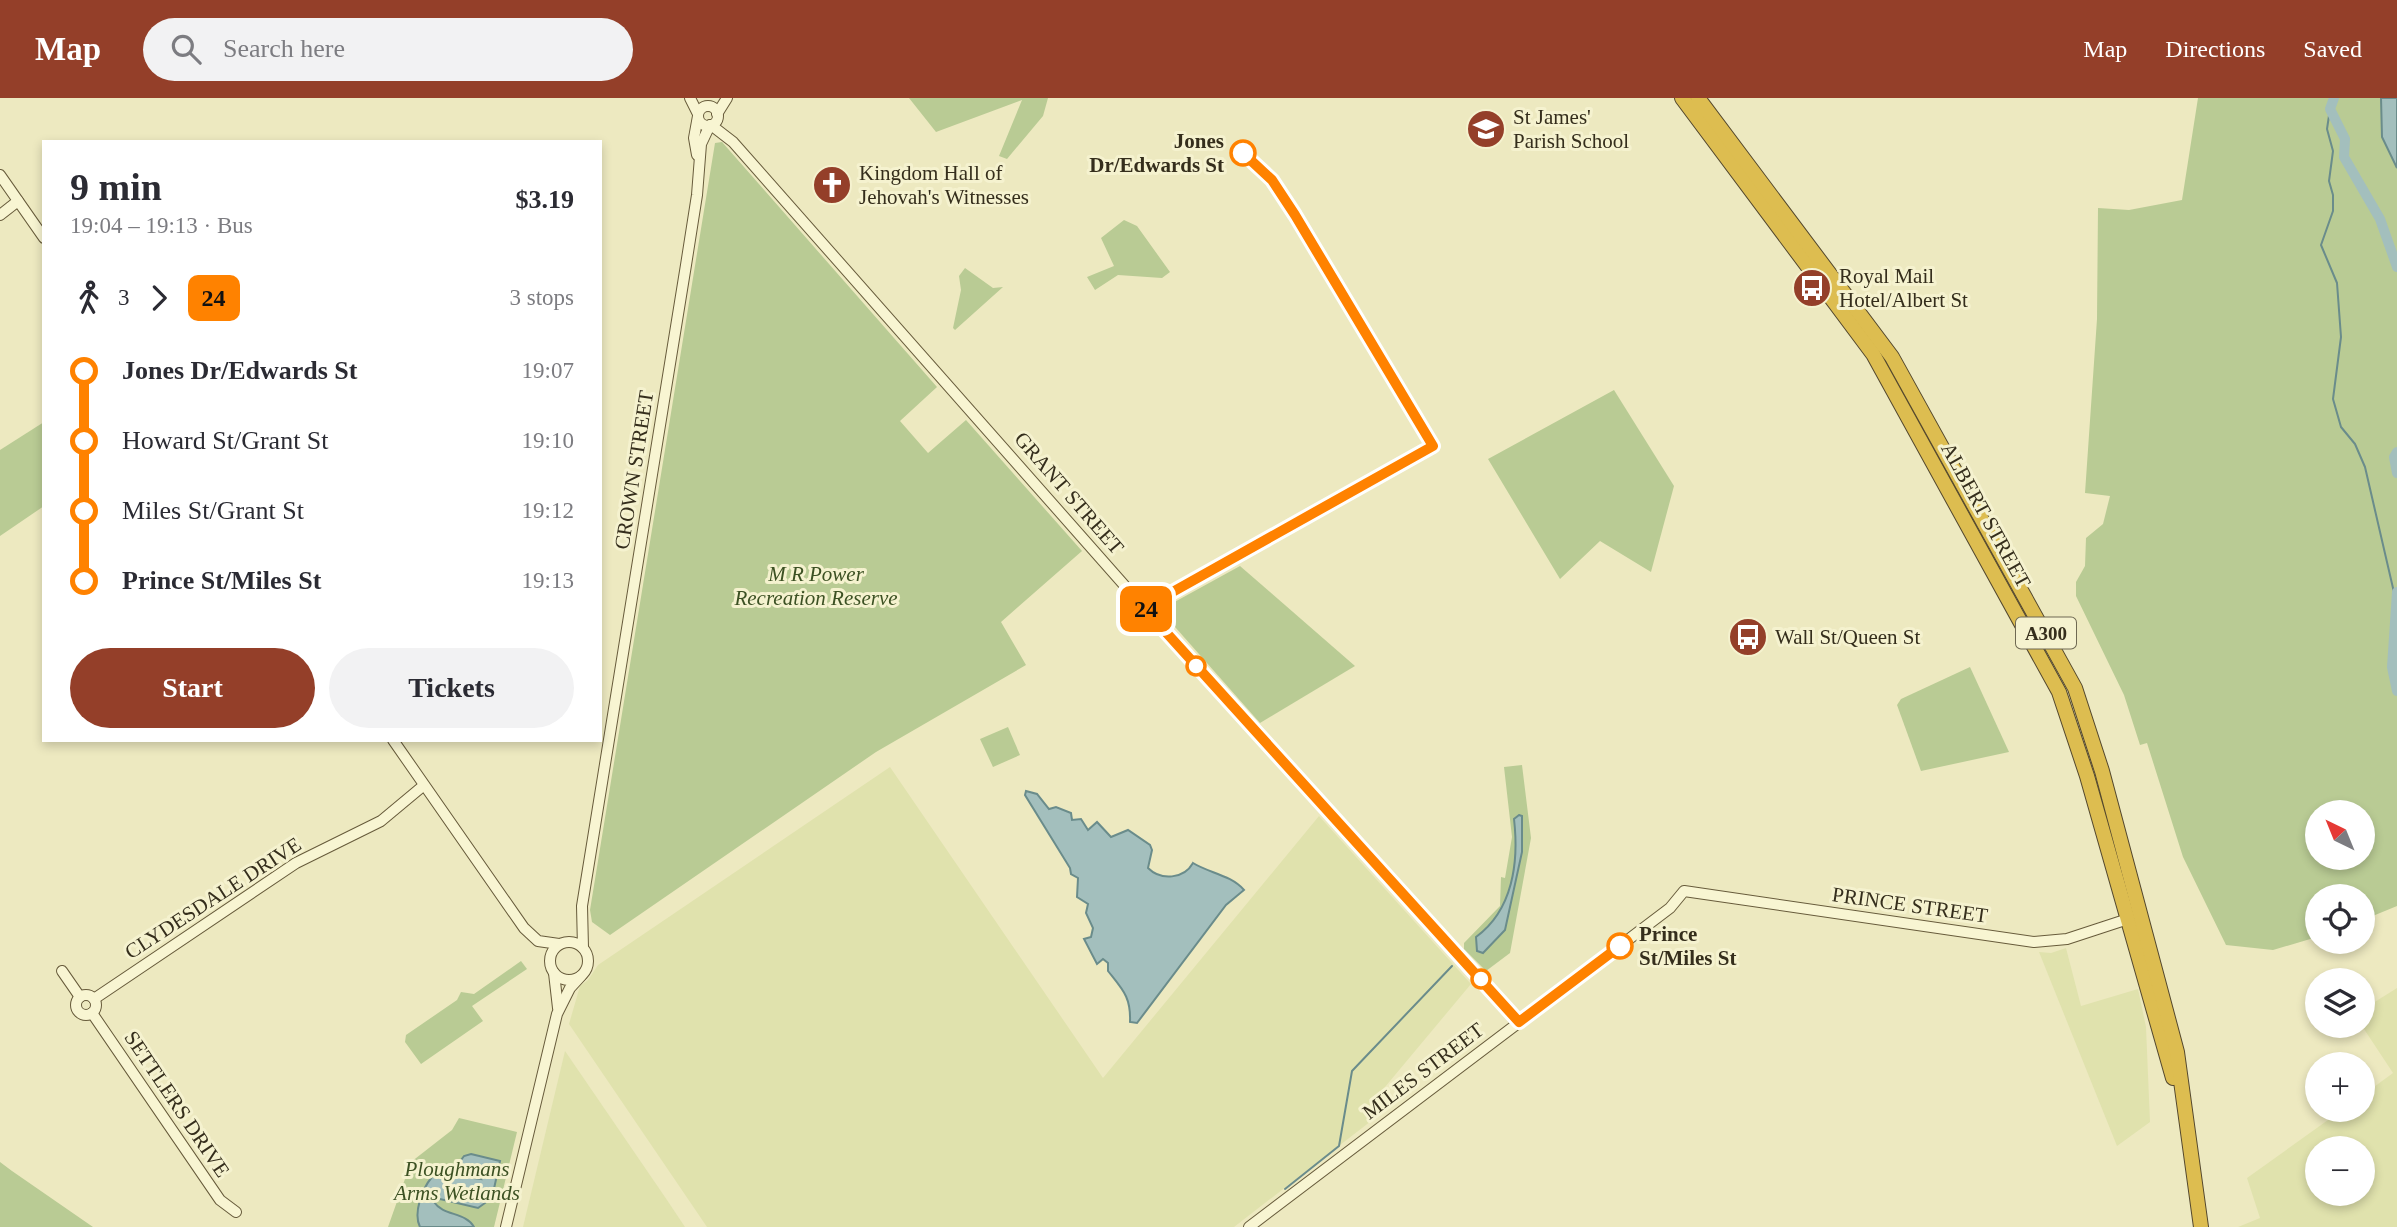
<!DOCTYPE html>
<html lang="en">
<head>
<meta charset="utf-8">
<style>
	:root { --surface:#fff; --page:#f2f2f3; --text:#2b2b33; --muted:#7c7c81; --accent:#943f29 }
	body { margin:0; font-family:Georgia,serif; background:var(--page); color:var(--text); height:100vh; display:flex; flex-direction:column; font-size:26px; white-space:nowrap }
	* { box-sizing:border-box; margin:0 }
	p { font-size:23px; color:var(--muted) }
	.icon { flex:none; width:38px; height:38px; fill:none; stroke:currentColor; stroke-width:2; stroke-linecap:round; stroke-linejoin:round }
	.map { position:relative; flex:1; overflow:hidden }
	.sheet { position:absolute; left:42px; top:42px; width:560px; height:602px; display:flex; flex-direction:column; background:var(--surface); border-radius:0px; box-shadow:0 4px 10px #0003 }
	.sheet>* { flex:none }
	.badge { padding:0 14px; border-radius:10px; font-size:24px; line-height:46px }
	.needle { width:46px; rotate:317deg }
	.controls { position:absolute; left:2305px; top:702px; display:grid; gap:14px }
	.controls a { display:grid; place-items:center; width:70px; height:70px; border-radius:50%; background:var(--surface); box-shadow:0 4px 10px #0003; font-size:35px }
	.map>.badge { position:absolute; translate:-50% -50%; box-shadow:0 0 0 4px #fff }
	.legs { display:flex; align-items:center; gap:10px; height:77px; padding:0 28px; font-size:23px }
	.legs p { margin-inline-start:auto }
	.overview { display:flex; align-items:center; justify-content:space-between; height:119px; padding:0 28px }
	h1 { font-size:38px; font-weight:700; line-height:52px }
	.primary-button { display:flex; gap:14px; margin-top:auto; padding:14px 28px }
	.primary-button a { flex:1; height:80px; border-radius:42px; background:var(--accent); color:#fff; font-size:28px; font-weight:700; line-height:80px; text-align:center }
	.primary-button a+a { background:var(--page); color:var(--text) }
	ul { padding:0 28px; list-style:none }
	li { display:flex; align-items:center; gap:24px; height:70px; font-size:26px }
	li i { display:grid; place-items:center; width:10px; height:100%; margin:0 9px; background:currentColor }
	li i::after { content:''; width:18px; height:18px; margin:-9px; border:5px solid; border-radius:50%; background:var(--surface) }
	li p { margin-inline-start:auto }
	li:first-child i { background:linear-gradient(#0000 50%,currentColor 0) }
	li:last-child i { background:linear-gradient(currentColor 50%,#0000 0) }
	header { display:flex; align-items:center; gap:42px; box-sizing:border-box; height:98px; padding:0 35px; background:var(--accent); color:#fff }
	header strong { font-size:33px }
	nav { display:flex; gap:38px; margin-inline-start:auto; font-size:24px }
	.search { width:490px; height:63px; background:var(--page); display:flex; align-items:center; gap:18px; box-sizing:border-box; padding:0 24px; border-radius:38px; color:var(--muted); font-size:26px }
	.map>svg:first-child { display:block }
	.farmland { fill:#e0e2ad; fill-rule:evenodd }
	.green { fill:#b9cb94; fill-rule:evenodd }
	.water { fill:#a3bfbd; stroke:#6a8c8b; stroke-width:2 }
	.lines { fill:none; stroke-linecap:round; stroke-linejoin:round }
	.stream { stroke:#6a8c8b; stroke-width:2 }
	.river { stroke:#a3bfbd; stroke-width:10 }
	.secondary-casing { stroke:#675b3b; stroke-width:12 }
	.highway-casing { stroke:#53472d; stroke-width:16 }
	.secondary { stroke:#f8f5d2; stroke-width:10 }
	.highway { stroke:#ddbd50; stroke-width:14 }
	.line-1-casing { stroke:#fff; stroke-width:16 }
	.line-1 { stroke:#ff8200; stroke-width:10 }
	.stop-1-dot { fill:#fff; stroke:#ff8200; stroke-width:3.5 }
	.labels { text-anchor:middle; stroke-width:6; stroke-linejoin:round; paint-order:stroke }
	.shield { fill:#f5f2cf; stroke:#6f6952; stroke-width:2 }
	.shield-label { font-size:19px; font-weight:bold; fill:#352e1c }
	.poi-label { font-size:21px; fill:#352e1c; stroke:#f5f2cf; text-anchor:start }
	.stop-label { font-size:21px; font-weight:bold; fill:#352e1c; stroke:#f5f2cf; text-anchor:end }
	.street-label { font-size:21px; fill:#352e1c; stroke:#f5f2cf }
	.park-label { font-size:21px; font-style:italic; fill:#3c5123; stroke:#f5f2cf }
</style>
</head>
<body>
<header>
<strong>Map</strong>
<div class="search"><svg class="icon" aria-label="search" viewBox="0 0 24 24"><circle cx="10" cy="10" r="6"/><path d="M15 15l6 6"/></svg>Search here</div>
<nav><a>Map</a><a>Directions</a><a>Saved</a></nav>
</header>
<div class="map">
<svg width="2397" height="1129" viewBox="0 0 2397 1129">
	<rect width="100%" height="100%" fill="#ede9c0"/>
	<!-- farmland -->
	<g class="farmland">
		<polygon points="890,669 1103,980 1319,718 1471,886 1375,1001 1384,1013 1234,1129 707,1129 569,926 580,888 588,882 598,867"/>
		<polygon points="2066,850 2081,908 2138,891 2146,929 2150,1024 2117,1048 2039,854 2051,855"/>
		<path d="M2397 890V1129H2238L2260 1120 2247 1080 2342 1012H2362L2363 997 2393 975 2362 928V912ZM2362 1050V1096H2317V1050Z"/>
		<polygon points="565,953 667,1102 685,1129 523,1129"/>
	</g>
	<!-- green -->
	<g class="green">
		<polygon points="909,0 1048,0 1043,18 1007,61 999,58 1022,2 936,34"/>
		<path d="M2198 0H2397V808L2363 822 2362 798H2317V839L2273 852 2226 847 2183 759 2147 645 2140 647 2124 597 2076 498V484L2085 468 2086 440 2103 426 2110 398 2085 395 2097 221 2098 110 2129 112 2182 102ZM2317 714H2362V760H2317Z"/>
		<polygon points="722,44 937,289 900,323 928,355 966,322 1082,453 1001,524 1026,567 876,654 610,837 592,824 590,812 715,45"/>
		<polygon points="1124,122 1137,128 1170,174 1162,180 1118,177 1095,192 1087,179 1114,168 1101,140"/>
		<polygon points="965,170 993,190 1003,189 955,232 953,230 961,192 959,178"/>
		<polygon points="1614,292 1674,388 1651,474 1600,443 1560,481 1488,361"/>
		<polygon points="44,324 44,408 0,438 0,352"/>
		<polygon points="1240,468 1355,568 1260,625 1160,512"/>
		<polygon points="1970,569 2009,654 1921,673 1897,607 1901,601"/>
		<polygon points="1008,629 1020,657 993,669 980,641"/>
		<polygon points="1522,667 1531,740 1510,855 1486,873 1464,851 1464,845 1500,808 1501,779 1505,780 1512,739 1504,669"/>
		<polygon points="521,863 527,871 472,908 483,923 421,966 405,944 406,937 457,902 461,894 474,896"/>
		<polygon points="459,1020 517,1034 494,1129 388,1129 411,1064 452,1032"/>
		<polygon points="0,1064 12,1073 93,1129 0,1129"/>
	</g>
	<!-- water -->
	<g class="water">
		<polygon points="2381,0 2397,0 2397,70 2382,39"/>
		<path d="M1026 693 1037 696 1049 711 1056 709 1071 715 1072 722 1081 721 1088 732 1097 724 1111 739 1128 732 1150 747 1152 752 1148 770C1161 783 1184 781 1193 765 1209 775 1231 777 1244 792L1226 807 1137 925 1130 924C1131 899 1123 892 1108 873V865L1103 861 1097 866 1084 841 1091 839 1093 830 1086 815 1088 806 1077 799 1078 780 1071 776 1070 770 1025 697Z"/>
		<path d="M1519 717 1522 718V754L1505 832 1483 855 1477 853 1476 839C1513 812 1519 764 1514 721Z"/>
		<path d="M471 1056 500 1063 492 1100 478 1110 440 1101 434 1104C443 1118 466 1114 474 1129H420C413 1115 422 1091 432 1079L443 1076 481 1081 478 1075 456 1069 464 1058Z"/>
	</g>
	<g class="lines">
		<!-- stream -->
		<g class="stream">
			<polyline points="2330,11 2327,31 2333,53 2329,83 2333,97 2333,113 2321,147 2337,185 2341,239 2333,301 2341,329 2355,346 2365,369 2396,503"/>
			<polyline points="449,1068 457,1068"/>
			<polyline points="1285,1091 1339,1048 1352,973 1452,868"/>
		</g>
		<!-- river -->
		<g class="river">
			<polyline points="2334,0 2330,11 2345,41 2344,59 2380,121 2397,169"/>
			<polyline points="2397,354 2394,359 2397,375"/>
			<polyline points="2397,494 2392,569 2397,593"/>
		</g>
		<defs>
			<g id="secondary">
				<polyline points="690,0 698,16"/>
				<circle cx="708" cy="18" r="10"/>
				<polyline points="717,16 727,0"/>
				<polyline points="711,27 733,44 1215,590 1519,924"/>
				<polyline points="697,57 694,40 698,18"/>
				<polyline points="0,77 44,140"/>
				<polyline points="0,117 18,103"/>
				<polyline points="393,642 524,830 538,843 559,846"/>
				<circle cx="569" cy="863" r="19"/>
				<polyline points="583,850 582,808 686,167 697,97 701,46 710,27"/>
				<polyline points="62,873 80,899"/>
				<polyline points="554,875 558,910"/>
				<circle cx="86" cy="907" r="10"/>
				<polyline points="94,901 296,765 381,723 423,688"/>
				<polyline points="92,915 220,1102 236,1114"/>
				<polyline points="506,1129 557,916 570,890 581,878"/>
				<polyline points="1249,1129 1670,810 1684,793 2034,844 2067,841 2128,821"/>
			</g>
			<g id="highway">
				<polyline points="1682,0 1873,256 2059,594 2087,678 2173,980"/>
				<polyline points="1698,0 1892,259 2075,590 2102,673 2177,954 2201,1129"/>
			</g>
		</defs>
		<!-- secondary casing -->
		<use href="#secondary" class="secondary-casing"/>
		<!-- highway casing -->
		<use href="#highway" class="highway-casing"/>
		<!-- secondary -->
		<use href="#secondary" class="secondary"/>
		<!-- highway -->
		<use href="#highway" class="highway"/>
	</g>
	<g class="lines">
		<defs>
			<polyline id="line-1" points="1243,55 1272,82 1295,117 1433,348 1144,510 1519,924 1620,848"/>
		</defs>
		<!-- line-1 casing -->
		<use href="#line-1" class="line-1-casing"/>
		<!-- line-1 -->
		<use href="#line-1" class="line-1"/>
	</g>
	<!-- icons -->
	<defs>
		<symbol id="school-disc" viewBox="-11 -11 22 22"><circle r="9.5" fill="#943f29" stroke="#f5f2cf"/><path d="M0-5L7-2L0 1L-7-2ZM-4 1L0 2.5L4 1V4Q0 6-4 4Z" fill="#fff"/></symbol>
		<symbol id="church-disc" viewBox="-11 -11 22 22"><circle r="9.5" fill="#943f29" stroke="#f5f2cf"/><path d="M-1.2-6h2.4v3.5h3.3v2.4h-3.3V6h-2.4V-.1h-3.3v-2.4h3.3Z" fill="#fff"/></symbol>
		<symbol id="bus-disc" viewBox="-11 -11 22 22"><circle r="9.5" fill="#943f29" stroke="#f5f2cf"/><path d="M-5-6H5V4H4V6H2V4H-2V6H-4V4H-5ZM-3.5-4V0h7V-4ZM-3.5 1.2v1.5H-2V1.2ZM2 1.2v1.5H3.5V1.2Z" fill="#fff"/></symbol>
	</defs>
	<g fill-rule="evenodd">
		<use href="#school-disc" x="1464" y="9" width="44" height="44"/>
		<use href="#church-disc" x="810" y="65" width="44" height="44"/>
		<use href="#bus-disc" x="1790" y="168" width="44" height="44"/>
		<use href="#bus-disc" x="1726" y="517" width="44" height="44"/>
	</g>
	<!-- markers -->
	<g class="stop-1-dot">
		<circle cx="1243" cy="55" r="12"/>
		<circle cx="1196" cy="568" r="9"/>
		<circle cx="1620" cy="848" r="12"/>
		<circle cx="1481" cy="881" r="9"/>
	</g>
	<g class="labels">
		<!-- shield labels -->
		<rect class="shield" x="2016" y="519.5" width="60" height="31" rx="5"/>
		<g class="shield-label">
			<text x="2046" y="542">A300</text>
		</g>
		<!-- poi labels -->
		<g class="poi-label">
			<text x="1513" y="26">St James'<tspan x="1513" dy="24">Parish School</tspan></text>
			<text x="859" y="82">Kingdom Hall of<tspan x="859" dy="24">Jehovah's Witnesses</tspan></text>
			<text x="1839" y="185">Royal Mail<tspan x="1839" dy="24">Hotel/Albert St</tspan></text>
			<text x="1775" y="546">Wall St/Queen St</text>
		</g>
		<!-- stop labels -->
		<g class="stop-label">
			<text x="1224" y="50">Jones<tspan x="1224" dy="24">Dr/Edwards St</tspan></text>
			<text x="1639" y="843" text-anchor="start">Prince<tspan x="1639" dy="24">St/Miles St</tspan></text>
		</g>
		<!-- street labels -->
		<g class="street-label">
			<text transform="translate(634 372) rotate(-81)" y="7">CROWN STREET</text>
			<text transform="translate(1069 395) rotate(49)" y="7">GRANT STREET</text>
			<text transform="translate(1986 417) rotate(61)" y="7">ALBERT STREET</text>
			<text transform="translate(213 800) rotate(-33)" y="7">CLYDESDALE DRIVE</text>
			<text transform="translate(1910 807) rotate(8)" y="7">PRINCE STREET</text>
			<text transform="translate(1423 973) rotate(-37)" y="7">MILES STREET</text>
			<text transform="translate(177 1006) rotate(56)" y="7">SETTLERS DRIVE</text>
		</g>
		<!-- park labels -->
		<g class="park-label">
			<text x="816" y="483">M R Power<tspan x="816" dy="24">Recreation Reserve</tspan></text>
			<text x="457" y="1078">Ploughmans<tspan x="457" dy="24">Arms Wetlands</tspan></text>
		</g>
	</g>
</svg>
<div class="controls">
<a><svg class="needle" viewBox="-14 -14 28 28"><path d="M0-13l5 13h-10z" fill="#e53935"/><path d="M0 13l5-13h-10z" fill="#7c7c81"/></svg></a>
<a><svg class="icon" aria-label="locate" viewBox="0 0 24 24"><circle cx="12" cy="12" r="6"/><path d="M12 2v4M12 18v4M2 12h4M18 12h4"/></svg></a>
<a><svg class="icon" aria-label="layers" viewBox="0 0 24 24"><path d="M12 4l9 5-9 5-9-5zM3 14l9 5 9-5"/></svg></a>
<a>+</a>
<a>−</a>
</div>
<b class="badge" style="left:1146px;top:511px;background:#ff8200;color:#111">24</b>
<section class="sheet">
<div class="overview"><div><h1>9 min</h1><p>19:04 – 19:13 · Bus</p></div><b>$3.19</b></div>
<div class="legs"><svg class="icon" aria-label="walk" viewBox="0 0 24 24"><circle cx="13" cy="4" r="2"/><path d="M13 8l-2 6 4 7M11 14l-3 7M7 12l3-4h3l4 4"/></svg>3<svg class="icon" aria-label="forward" viewBox="0 0 24 24"><path d="M9 5l7 7-7 7"/></svg><b class="badge" style="background:#ff8200;color:#111">24</b><p>3 stops</p></div>
<ul>
<li><i style="color:#ff8200"></i><b>Jones Dr/Edwards St</b><p>19:07</p></li>
<li><i style="color:#ff8200"></i><span>Howard St/Grant St</span><p>19:10</p></li>
<li><i style="color:#ff8200"></i><span>Miles St/Grant St</span><p>19:12</p></li>
<li><i style="color:#ff8200"></i><b>Prince St/Miles St</b><p>19:13</p></li>
</ul>
<div class="primary-button"><a>Start</a><a>Tickets</a></div>
</section>
</div>
</body>
</html>
